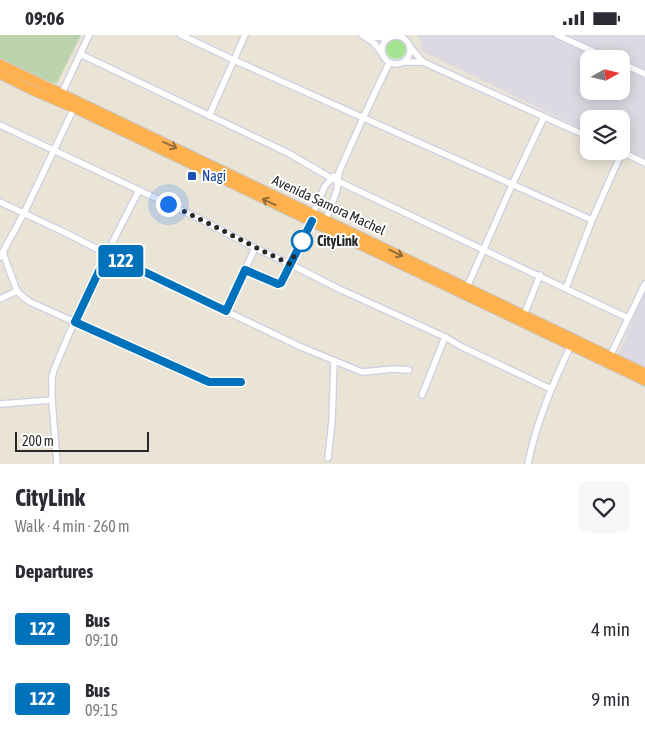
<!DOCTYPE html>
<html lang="en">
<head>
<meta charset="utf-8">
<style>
	:root { --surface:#fff; --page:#f7f7f7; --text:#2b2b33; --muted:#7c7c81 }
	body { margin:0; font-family:"Asap Condensed",sans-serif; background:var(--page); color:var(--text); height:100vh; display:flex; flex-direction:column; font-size:19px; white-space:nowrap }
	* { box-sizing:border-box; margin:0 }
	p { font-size:16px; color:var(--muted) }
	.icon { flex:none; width:28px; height:28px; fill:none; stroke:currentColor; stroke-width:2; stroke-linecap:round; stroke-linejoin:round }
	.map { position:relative; height:429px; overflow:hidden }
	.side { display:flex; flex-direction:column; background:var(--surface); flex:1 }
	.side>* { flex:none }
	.badge { padding:0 10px; border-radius:4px; font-size:18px; line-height:32px }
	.needle { width:32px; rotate:82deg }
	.tools { position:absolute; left:580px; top:15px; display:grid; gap:10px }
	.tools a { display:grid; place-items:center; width:50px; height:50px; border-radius:10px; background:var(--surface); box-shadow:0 2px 12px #0003; font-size:25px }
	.scale { position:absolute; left:15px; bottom:12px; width:134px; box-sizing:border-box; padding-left:5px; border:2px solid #272727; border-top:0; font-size:14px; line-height:18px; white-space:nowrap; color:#272727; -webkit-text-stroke:4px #fff; paint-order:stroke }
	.you { position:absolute; width:25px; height:25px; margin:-12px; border:4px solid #fff; border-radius:50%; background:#1a73e8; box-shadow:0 0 0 8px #1a73e833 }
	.map>.badge { position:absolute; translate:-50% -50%; box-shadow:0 0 0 2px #fff }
	h2 { padding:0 15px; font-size:19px; line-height:45px }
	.round { display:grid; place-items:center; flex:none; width:52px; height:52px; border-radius:10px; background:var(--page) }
	.overview { display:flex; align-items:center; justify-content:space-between; height:85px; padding:0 15px }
	h1 { font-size:24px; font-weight:700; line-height:38px }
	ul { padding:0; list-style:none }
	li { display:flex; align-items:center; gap:15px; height:70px; padding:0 15px }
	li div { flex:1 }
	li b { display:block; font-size:19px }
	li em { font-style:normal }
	li .badge { min-width:55px; font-weight:700; text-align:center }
	.status { display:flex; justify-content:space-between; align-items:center; height:35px; padding:0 25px; background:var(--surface); direction:ltr }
	.status svg { height:14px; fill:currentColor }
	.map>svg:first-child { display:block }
	.industrial { fill:#dcd9e2; fill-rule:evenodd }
	.green { fill:#a3e392 }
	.cemetery { fill:#bcd4ae }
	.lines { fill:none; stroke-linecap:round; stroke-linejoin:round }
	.minor-casing { stroke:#cdcee1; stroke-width:8 }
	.highway-casing { stroke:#c7c7c7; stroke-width:11 }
	.minor { stroke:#fff; stroke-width:5.5 }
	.highway { stroke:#ffb14d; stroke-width:9 }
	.oneway { stroke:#936c3a }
	.line-casing { stroke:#fff; stroke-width:11 }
	.line { stroke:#0072bc; stroke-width:8 }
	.walk { stroke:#272727; stroke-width:5; stroke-dasharray:0 9 }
	.transit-dot { fill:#1a4fb4; stroke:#fff; stroke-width:2 }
	.stop-dot { fill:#fff; stroke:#0072bc; stroke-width:2.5 }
	.labels { text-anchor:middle; stroke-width:4; stroke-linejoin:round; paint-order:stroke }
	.transit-label { font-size:14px; fill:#164399; stroke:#fff; text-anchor:start }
	.street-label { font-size:14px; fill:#272727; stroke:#fff }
	.stop-label { font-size:14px; font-weight:bold; fill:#272727; stroke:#fff; text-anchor:start }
</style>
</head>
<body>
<div class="status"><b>09:06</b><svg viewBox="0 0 49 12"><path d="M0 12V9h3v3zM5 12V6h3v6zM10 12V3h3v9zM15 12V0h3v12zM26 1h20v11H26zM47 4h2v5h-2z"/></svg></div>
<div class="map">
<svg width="645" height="429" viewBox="0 0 645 429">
	<rect width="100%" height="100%" fill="#eae4d7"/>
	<!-- industrial -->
	<g class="industrial">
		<path d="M417 0H645V123L621 112V84H589V97L422 16 420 5ZM589 24H621V56H589Z"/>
		<polygon points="645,255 645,334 618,321"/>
	</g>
	<!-- green -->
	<circle class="green" cx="396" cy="14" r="10"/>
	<!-- cemetery -->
	<polygon class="cemetery" points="0,0 81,0 57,48 53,48 0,23"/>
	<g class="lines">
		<defs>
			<g id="minor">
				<polyline points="181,0 234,25 592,185"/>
				<polyline points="362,0 374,8 382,18"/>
				<polyline points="557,0 610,24"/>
				<circle cx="396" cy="15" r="14"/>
				<polyline points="366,1 372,2 388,3"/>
				<polyline points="411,13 423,27"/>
				<polyline points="80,19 288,118 331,143 628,283"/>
				<polyline points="405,27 423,27 589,102"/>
				<polyline points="621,28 645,39"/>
				<polyline points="62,58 89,0"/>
				<polyline points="209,81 245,0"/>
				<polyline points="0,90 198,183 255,213 290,229 337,253 445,302 462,312 551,354"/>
				<polyline points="620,116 645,128"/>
				<polyline points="0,167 70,200 107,219 301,312 362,337 394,334 409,335"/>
				<polyline points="313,178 325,151 334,141"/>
				<polyline points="326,185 337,155 339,137 363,83 389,28"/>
				<polyline points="3,218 17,256 23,262 30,267 209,347 241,347"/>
				<polyline points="0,222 24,178 74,73"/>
				<polyline points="245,235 280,249 312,186"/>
				<polyline points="467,252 512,150 544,82"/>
				<polyline points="566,253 592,185 622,117"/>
				<polyline points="0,264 17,256"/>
				<polyline points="226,276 255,213"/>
				<polyline points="524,280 540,240"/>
				<polyline points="610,321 645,249"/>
				<polyline points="422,360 445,302"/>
				<polyline points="0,369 52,365"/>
				<polyline points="328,423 332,386 334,326"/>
				<path d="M57 429 52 365V342L54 335C78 274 109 214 139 155"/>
				<path d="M528 429C536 387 554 346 572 308"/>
			</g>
			<g id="highway">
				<polyline points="0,29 645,338"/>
				<polyline points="0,39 34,56 74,73 645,346"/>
			</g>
		</defs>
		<!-- minor casing -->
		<use href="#minor" class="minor-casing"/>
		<!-- highway casing -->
		<use href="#highway" class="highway-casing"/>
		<!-- minor -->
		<use href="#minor" class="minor"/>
		<!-- highway -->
		<use href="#highway" class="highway"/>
	</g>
	<!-- one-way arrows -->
	<defs><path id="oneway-shaft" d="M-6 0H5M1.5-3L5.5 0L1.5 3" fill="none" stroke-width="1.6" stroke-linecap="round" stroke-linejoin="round" transform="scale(1.25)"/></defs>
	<g class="oneway">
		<use href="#oneway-shaft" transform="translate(170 110) rotate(25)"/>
		<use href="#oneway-shaft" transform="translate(269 167) rotate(-155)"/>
		<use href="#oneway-shaft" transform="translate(396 218) rotate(26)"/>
	</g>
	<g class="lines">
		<defs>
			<polyline id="line" points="241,347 209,347 75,287 107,219 226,276 245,235 278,249 281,248 312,186"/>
		</defs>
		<!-- line casing -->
		<use href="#line" class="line-casing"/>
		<!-- line -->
		<use href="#line" class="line"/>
		<!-- walk -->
		<path class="walk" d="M168 169C210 188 249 210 290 229L305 200 302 206"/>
	</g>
	<!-- markers -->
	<rect class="transit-dot" x="187" y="136" width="10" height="10" rx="2.5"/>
	<circle class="stop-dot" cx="302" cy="206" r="10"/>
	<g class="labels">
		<!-- transit labels -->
		<g class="transit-label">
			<text x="202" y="146">Nagi</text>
		</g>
		<!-- street labels -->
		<g class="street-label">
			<text transform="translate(329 170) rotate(25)" y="5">Avenida Samora Machel</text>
		</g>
		<!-- stop labels -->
		<g class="stop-label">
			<text x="317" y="211">CityLink</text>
		</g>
	</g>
</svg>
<div class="tools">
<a><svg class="needle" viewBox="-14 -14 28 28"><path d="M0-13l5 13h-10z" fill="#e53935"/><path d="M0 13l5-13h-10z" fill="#7c7c81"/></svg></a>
<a><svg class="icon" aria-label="layers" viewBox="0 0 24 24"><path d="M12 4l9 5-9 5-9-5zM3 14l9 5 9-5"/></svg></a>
</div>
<div class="scale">200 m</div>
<div class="you" style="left:168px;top:169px"></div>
<b class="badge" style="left:121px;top:226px;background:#0072bc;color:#fff">122</b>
</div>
<section class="side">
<div class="overview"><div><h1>CityLink</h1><p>Walk · 4 min · 260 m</p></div><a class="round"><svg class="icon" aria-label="heart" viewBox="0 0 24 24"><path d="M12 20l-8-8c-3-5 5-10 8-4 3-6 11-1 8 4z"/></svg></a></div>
<h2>Departures</h2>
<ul>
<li><span class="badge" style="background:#0072bc;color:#fff">122</span><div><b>Bus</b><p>09:10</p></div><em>4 min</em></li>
<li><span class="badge" style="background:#0072bc;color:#fff">122</span><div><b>Bus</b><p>09:15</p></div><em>9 min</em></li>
</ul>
</section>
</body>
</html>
